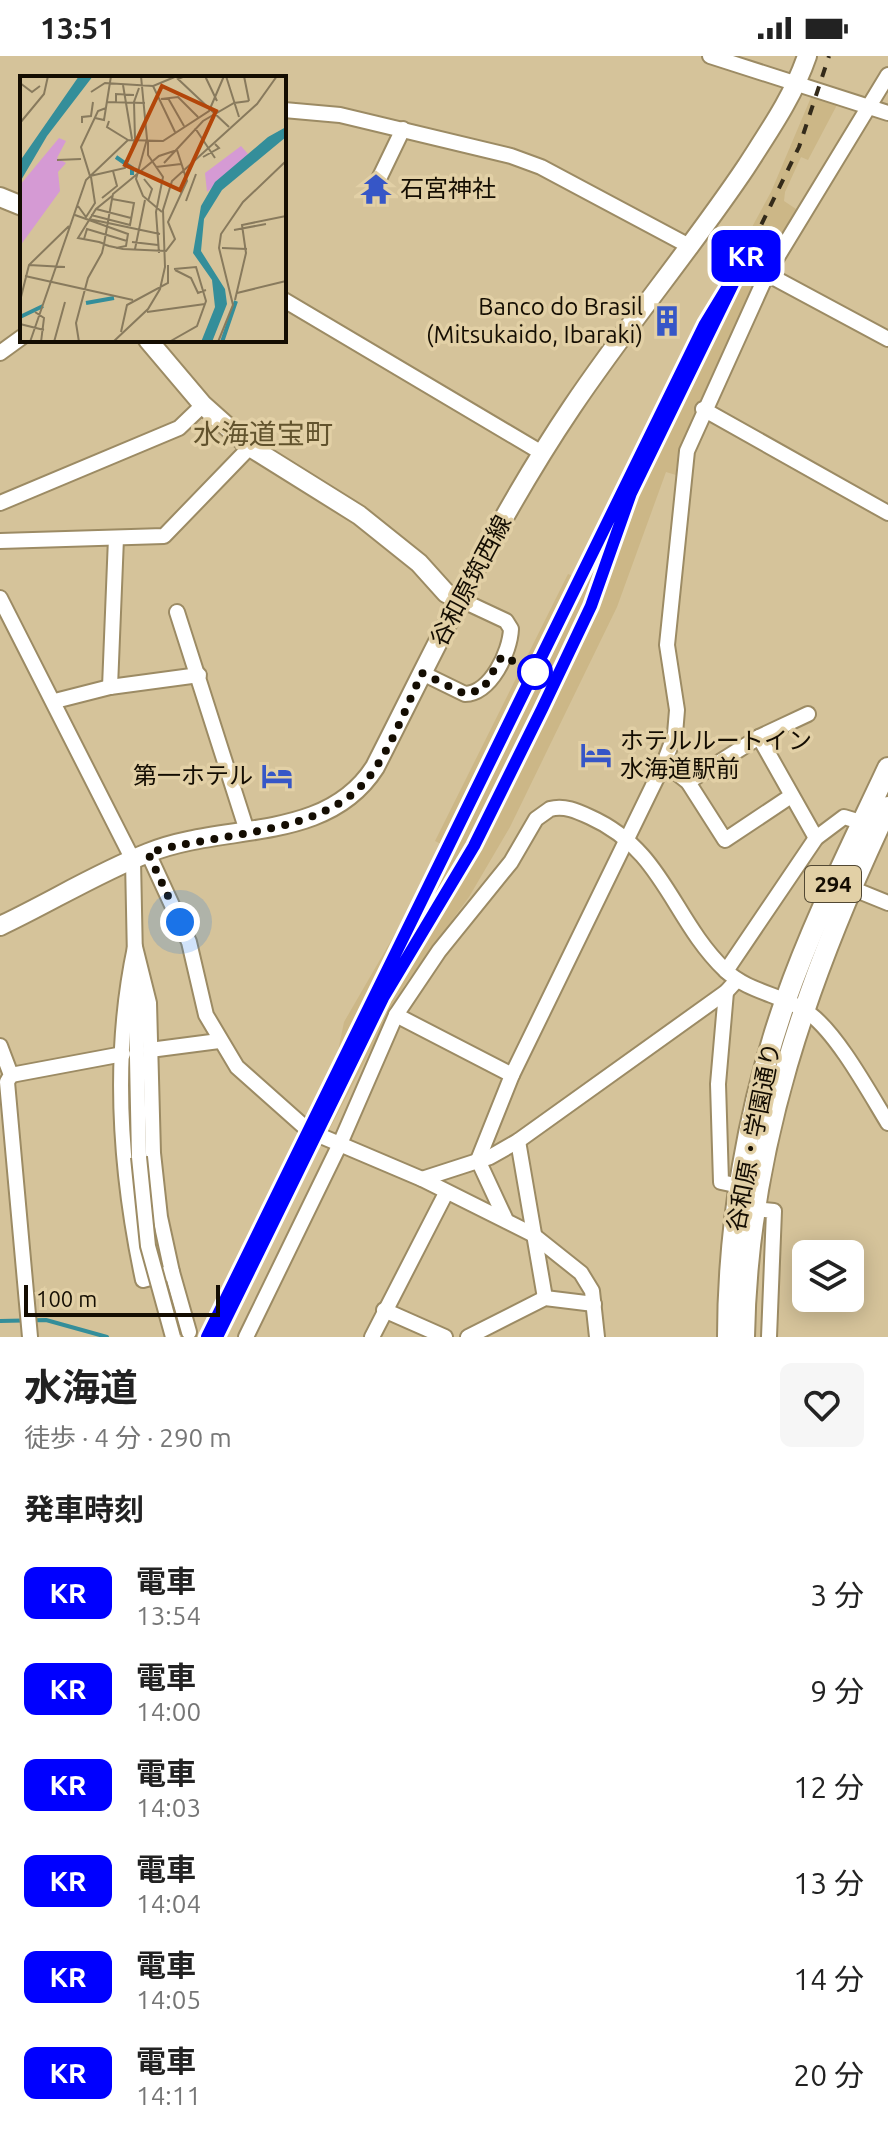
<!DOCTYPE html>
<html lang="ja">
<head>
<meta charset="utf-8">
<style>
	:root { --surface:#fff; --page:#f6f6f6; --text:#222; --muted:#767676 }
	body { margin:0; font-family:Ubuntu,"Noto Sans JP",sans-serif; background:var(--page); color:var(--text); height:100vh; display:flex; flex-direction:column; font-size:30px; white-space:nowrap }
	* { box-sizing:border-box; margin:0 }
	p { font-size:26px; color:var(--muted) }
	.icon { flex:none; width:44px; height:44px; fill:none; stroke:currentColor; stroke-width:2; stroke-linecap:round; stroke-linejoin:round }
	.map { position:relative; height:1281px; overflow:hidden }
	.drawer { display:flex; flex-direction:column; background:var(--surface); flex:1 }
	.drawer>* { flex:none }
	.badge { padding:0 16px; border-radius:12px; font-size:28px; line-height:52px }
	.controls { position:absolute; left:792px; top:1184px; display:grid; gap:16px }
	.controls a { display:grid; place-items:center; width:72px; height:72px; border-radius:12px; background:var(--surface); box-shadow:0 4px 20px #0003; font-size:40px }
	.scale { position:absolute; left:24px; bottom:20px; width:196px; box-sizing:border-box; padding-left:8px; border:4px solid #140d02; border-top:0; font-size:22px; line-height:28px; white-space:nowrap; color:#140d02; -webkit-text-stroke:6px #e2d0a6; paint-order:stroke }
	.you { position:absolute; width:40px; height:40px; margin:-20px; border:6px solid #fff; border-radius:50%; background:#1a73e8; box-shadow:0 0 0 12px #1a73e833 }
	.map>.badge { position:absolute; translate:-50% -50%; box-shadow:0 0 0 4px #fff }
	h2 { padding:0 24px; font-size:30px; line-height:72px }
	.round { display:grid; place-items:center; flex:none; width:84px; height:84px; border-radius:12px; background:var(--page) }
	.headline { display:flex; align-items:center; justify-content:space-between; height:136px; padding:0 24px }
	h1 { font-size:38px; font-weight:700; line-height:60px }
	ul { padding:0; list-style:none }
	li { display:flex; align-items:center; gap:24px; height:96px; padding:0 24px }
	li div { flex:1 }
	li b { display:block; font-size:30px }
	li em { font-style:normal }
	li .badge { min-width:88px; font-weight:700; text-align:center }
	.status { display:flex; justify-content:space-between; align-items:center; height:56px; padding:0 40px; background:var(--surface); direction:ltr }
	.status svg { height:22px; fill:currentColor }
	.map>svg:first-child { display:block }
	.built { fill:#ccb787 }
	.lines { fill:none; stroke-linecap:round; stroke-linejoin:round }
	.stream { stroke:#348e9a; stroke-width:4 }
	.minor-casing { stroke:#9c8b64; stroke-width:18 }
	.major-casing { stroke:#9c8b64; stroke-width:22 }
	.highway-casing { stroke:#9c8b64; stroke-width:24 }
	.minor { stroke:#fff; stroke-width:14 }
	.major { stroke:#fff; stroke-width:18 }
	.highway { stroke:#fff; stroke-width:20 }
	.rail { stroke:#332a1a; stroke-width:4; stroke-dasharray:10 10; stroke-linecap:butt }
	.minor-bridge-casing { stroke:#9c8b64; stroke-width:18; stroke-linecap:butt }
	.minor-bridge { stroke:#fff; stroke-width:14 }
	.line-casing { stroke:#fff; stroke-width:18 }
	.line { stroke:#00f; stroke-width:12 }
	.walk { stroke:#140d02; stroke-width:8; stroke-dasharray:0 14.4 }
	.stop-dot { fill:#fff; stroke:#00f; stroke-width:4 }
	.labels { text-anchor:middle; stroke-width:7; stroke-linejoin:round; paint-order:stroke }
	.shield { fill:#e2d0a6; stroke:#524833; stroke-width:2 }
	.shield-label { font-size:22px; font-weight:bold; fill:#140d02 }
	.poi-label { font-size:24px; fill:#140d02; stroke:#e2d0a6; text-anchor:start }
	.street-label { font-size:24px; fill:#140d02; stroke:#e2d0a6 }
	.quarter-label { font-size:28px; fill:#62532d; stroke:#e2d0a6 }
	.inset-river { fill:none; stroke:#348e9a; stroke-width:4 }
	.inset-road { fill:none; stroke:#887a5d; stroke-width:2 }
	.view { fill:#b3460a; fill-opacity:0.15; stroke:#b3460a; stroke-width:4 }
	.inset-edge { fill:none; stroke:#140d02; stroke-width:4 }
</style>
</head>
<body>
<div class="status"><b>13:51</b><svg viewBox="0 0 49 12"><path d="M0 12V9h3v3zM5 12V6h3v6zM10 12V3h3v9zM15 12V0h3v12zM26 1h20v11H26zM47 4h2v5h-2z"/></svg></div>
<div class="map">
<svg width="888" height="1281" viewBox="0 0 888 1281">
	<rect width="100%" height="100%" fill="#d5c39a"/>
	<!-- built -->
	<polygon class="built" points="812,39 838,47 808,104 801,101 785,136 784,145 796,153 756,224 698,350 678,397 676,419 666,416 617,551 510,771 469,841 404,930 327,1078 306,1065 337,1000 344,966 396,876 402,876 445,790 435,785 568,518 576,521 708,252 771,136"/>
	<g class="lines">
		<!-- stream -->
		<polyline class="stream" points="0,1265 46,1264 107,1281"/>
		<defs>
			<g id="minor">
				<polyline points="710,0 888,57"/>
				<polyline points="284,54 340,59 511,100 541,111 691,191"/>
				<polyline points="376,129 403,73"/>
				<polyline points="767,218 888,283"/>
				<polyline points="284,244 542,397"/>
				<polyline points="0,297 22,281"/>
				<polyline points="703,353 888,457"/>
				<polyline points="0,447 179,372 203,349"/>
				<polyline points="0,485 164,480 250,391"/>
				<polyline points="0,542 133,804 139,1101"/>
				<polyline points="177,556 247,775"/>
				<path d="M422 617 465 638C491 637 510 596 511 573L506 565 459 543"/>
				<polyline points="110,631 116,482"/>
				<polyline points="55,645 110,631 199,619"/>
				<polyline points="759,681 816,782"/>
				<polyline points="664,707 688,726 725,784 791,740"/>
				<polyline points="688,726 759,681 808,658"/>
				<polyline points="148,797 189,886 206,959 237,1011 309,1075 422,1123 532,1178 581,1217 592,1235 597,1281"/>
				<polyline points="851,832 888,847"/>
				<path d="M135 891 149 947 153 1097 160 1161 172 1216 143 1224C120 1116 112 999 135 891Z"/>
				<polyline points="726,915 816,782 844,761 864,767"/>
				<polyline points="726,936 718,1028 721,1126 740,1130"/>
				<polyline points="396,959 512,1019 478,1104 505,1162"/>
				<polyline points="0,990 11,1019 7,1026 30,1281"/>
				<polyline points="150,994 219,985"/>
				<polyline points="11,1019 123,998"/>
				<polyline points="512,1019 664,707 675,678 677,654 667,589 687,395 767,218 888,19"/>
				<polyline points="518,1085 545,1242"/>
				<polyline points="422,1123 490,1101 518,1085 726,936 737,924"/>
				<polyline points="754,1153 774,1155 769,1281"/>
				<polyline points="172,1216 189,1276"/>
				<polyline points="384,1254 445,1281"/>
				<path d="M246 1281 339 1090 396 959 439 895 511 806 536 763 550 753C564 749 577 755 590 761 664 794 672 863 725 914 749 937 785 939 810 958 838 979 869 1036 888 1067"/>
				<polyline points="372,1281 446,1137"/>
				<polyline points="468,1281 545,1242 594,1248"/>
			</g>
			<g id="major">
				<polyline points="0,141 22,150"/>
				<polyline points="148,284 203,349 250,391 359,459 419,507 446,537 459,543"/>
				<path d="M0 870C49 847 97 817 148 797 223 766 326 788 375 711 437 589 495 465 572 351 627 269 691 193 746 111 769 75 793 41 807 0"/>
			</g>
			<g id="highway">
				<path d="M728 1281C728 1169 748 1052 785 946 813 866 852 789 888 712"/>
				<path d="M744 1281C747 1092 808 920 888 751"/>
			</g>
		</defs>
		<!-- minor casing -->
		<use href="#minor" class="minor-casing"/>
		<!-- major casing -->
		<use href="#major" class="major-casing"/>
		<!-- highway casing -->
		<use href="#highway" class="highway-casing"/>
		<!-- minor -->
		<use href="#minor" class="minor"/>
		<!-- major -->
		<use href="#major" class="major"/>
		<!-- highway -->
		<use href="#highway" class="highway"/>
		<!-- rail -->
		<g class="rail">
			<polyline points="385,921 618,447"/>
			<polyline points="217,1281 383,942 474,790 585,563 631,437 799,91 829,0"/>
		</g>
		<defs>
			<polyline id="minor-bridge" points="139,1101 148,1190 173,1281"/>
		</defs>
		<!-- minor-bridge casing -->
		<use href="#minor-bridge" class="minor-bridge-casing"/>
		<!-- minor-bridge -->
		<use href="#minor-bridge" class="minor-bridge"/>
	</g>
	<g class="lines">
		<defs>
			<polyline id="line" points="207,1281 705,268 747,199 631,437 591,550 542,653 474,790 383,942 217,1281"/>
		</defs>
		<!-- line casing -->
		<use href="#line" class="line-casing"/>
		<!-- line -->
		<use href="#line" class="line"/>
		<!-- walk -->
		<path class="walk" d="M180 866 148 797C216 776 324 780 369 721 392 691 406 651 422 617L465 638 483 633 502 600 535 616"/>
	</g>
	<!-- icons -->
	<defs>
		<symbol id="temple-bare" viewBox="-9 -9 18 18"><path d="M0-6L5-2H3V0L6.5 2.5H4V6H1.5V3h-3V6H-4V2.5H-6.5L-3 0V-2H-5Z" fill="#3656c7" stroke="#e2d0a6" stroke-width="2.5" paint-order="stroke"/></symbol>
		<symbol id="building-bare" viewBox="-9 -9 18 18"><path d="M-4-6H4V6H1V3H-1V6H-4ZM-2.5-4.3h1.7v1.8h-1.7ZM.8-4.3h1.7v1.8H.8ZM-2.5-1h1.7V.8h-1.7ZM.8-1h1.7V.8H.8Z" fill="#3656c7" stroke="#e2d0a6" stroke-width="2.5" paint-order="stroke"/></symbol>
		<symbol id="hotel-bare" viewBox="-9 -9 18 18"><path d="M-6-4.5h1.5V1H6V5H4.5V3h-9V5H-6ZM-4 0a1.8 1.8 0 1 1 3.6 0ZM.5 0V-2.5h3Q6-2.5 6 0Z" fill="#3656c7" stroke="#e2d0a6" stroke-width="2.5" paint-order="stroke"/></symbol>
	</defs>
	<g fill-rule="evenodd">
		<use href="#temple-bare" x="354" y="111" width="44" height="44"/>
		<use href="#building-bare" x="645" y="243" width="44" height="44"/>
		<use href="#hotel-bare" x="574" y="677" width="44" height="44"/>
		<use href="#hotel-bare" x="255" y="698" width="44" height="44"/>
	</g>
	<!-- markers -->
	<circle class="stop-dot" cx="535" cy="616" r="16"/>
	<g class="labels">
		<!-- shield labels -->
		<rect class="shield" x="805" y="810" width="56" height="36" rx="6"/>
		<g class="shield-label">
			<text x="833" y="836">294</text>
		</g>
		<!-- poi labels -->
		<g class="poi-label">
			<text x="400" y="141">石宮神社</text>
			<text x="643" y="259" text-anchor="end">Banco do Brasil<tspan x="643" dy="28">(Mitsukaido, Ibaraki)</tspan></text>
			<text x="620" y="693">ホテルルートイン<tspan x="620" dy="28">水海道駅前</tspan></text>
			<text x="253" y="728" text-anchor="end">第一ホテル</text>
		</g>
		<!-- street labels -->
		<g class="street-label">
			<text transform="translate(471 525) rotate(-62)" y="8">谷和原筑西線</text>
			<text transform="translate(754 1081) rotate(-79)" y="8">谷和原・学園通り</text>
		</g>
		<!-- quarter labels -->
		<g class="quarter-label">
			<text x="263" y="388">水海道宝町</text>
		</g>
	</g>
	<!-- overview -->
	<g transform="translate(20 20)">
		<rect width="266" height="266" fill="#d5c39a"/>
		<path d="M39 62 46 65 37 82 46 87 38 96 40 115 0 170V109ZM221 70 228 78 187 116 185 97Z" fill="#d59ad4"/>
		<path d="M59 0H73L27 60 0 106V85ZM266 51V61L202 114 184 143 181 175 205 213 207 228 192 266H181L195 231 192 204 173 177 181 130 195 106 248 61Z" fill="#348e9a"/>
		<path class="inset-river" d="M96 81 112 92V99M66 227 94 222M0 241 23 230M202 266 216 225"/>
		<path class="inset-road" d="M121 0 127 63 116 103 123 120 142 136M165 0 158 3 209 51M185 0 197 25M206 0 219 41M224 0 229 25M0 7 12 16 20 10M103 9 112 63M71 16 85 7 133 10M148 22 164 50M141 23 158 21 178 41M86 26 125 27M96 27V18L114 19M86 32 78 35 61 71 70 100 105 92 115 63M75 42 84 44 91 0M89 45 87 51 108 64M0 47 24 18 28 0M62 47V41L71 40 73 26M175 52 195 82M155 56 133 10 157 0M115 63 114 26 119 12M128 66V79L143 101 136 136 139 177M183 81 199 72 195 68M37 84 61 83M144 87 183 45 214 27 229 25M136 91 161 88M124 103 132 113 128 125M82 122 97 110 93 95M166 125 176 98M58 130 66 141 75 127 71 101M76 133 111 142M55 139 108 158 106 170 96 172M71 139 110 149 114 127 92 123M69 143 140 158M214 154 246 148M64 163 67 153 107 165M112 166 138 169M202 172 227 173M115 173 125 124M9 189 45 191M155 194 171 202 178 217 186 214M5 200 113 224M217 217 266 205M215 224 226 177 222 149 266 140M0 225 9 189 49 150M15 236 24 242 21 266M127 236 185 228M0 248 24 254M101 256 107 229 148 207V189M10 266 66 104 108 64 143 65 189 35 204 0M34 266 45 226M59 266 56 247 68 202 82 177 84 168 92 123 93 118 139 80 157 74 167 105 148 146 155 163 146 175 103 173 89 170 86 169 82 167 79 166 58 162 76 133 92 120M93 266 128 233 140 213 145 191 143 134 152 105 237 28 257 0M149 266 177 250 186 225 176 191 154 193M198 266 213 229 199 172 201 158 223 126 266 85"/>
		<path class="view" d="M142 10 196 35 160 114 105 89Z"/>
		<rect width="266" height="266" class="inset-edge"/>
	</g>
</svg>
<div class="controls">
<a><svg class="icon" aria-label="layers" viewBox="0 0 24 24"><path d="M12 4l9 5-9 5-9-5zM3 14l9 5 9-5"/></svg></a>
</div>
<div class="scale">100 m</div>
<div class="you" style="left:180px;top:866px"></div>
<b class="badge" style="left:746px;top:200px;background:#00f;color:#fff">KR</b>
</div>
<section class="drawer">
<div class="headline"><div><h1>水海道</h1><p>徒歩 · 4 分 · 290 m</p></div><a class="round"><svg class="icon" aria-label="heart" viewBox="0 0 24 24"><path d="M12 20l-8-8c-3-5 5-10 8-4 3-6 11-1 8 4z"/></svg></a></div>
<h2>発車時刻</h2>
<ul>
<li><span class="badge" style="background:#00f;color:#fff">KR</span><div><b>電車</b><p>13:54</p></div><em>3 分</em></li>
<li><span class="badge" style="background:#00f;color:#fff">KR</span><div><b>電車</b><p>14:00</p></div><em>9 分</em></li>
<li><span class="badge" style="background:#00f;color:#fff">KR</span><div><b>電車</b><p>14:03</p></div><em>12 分</em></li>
<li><span class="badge" style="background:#00f;color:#fff">KR</span><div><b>電車</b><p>14:04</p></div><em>13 分</em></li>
<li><span class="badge" style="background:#00f;color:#fff">KR</span><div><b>電車</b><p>14:05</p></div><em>14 分</em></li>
<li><span class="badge" style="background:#00f;color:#fff">KR</span><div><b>電車</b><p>14:11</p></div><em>20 分</em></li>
</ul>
</section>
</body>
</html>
